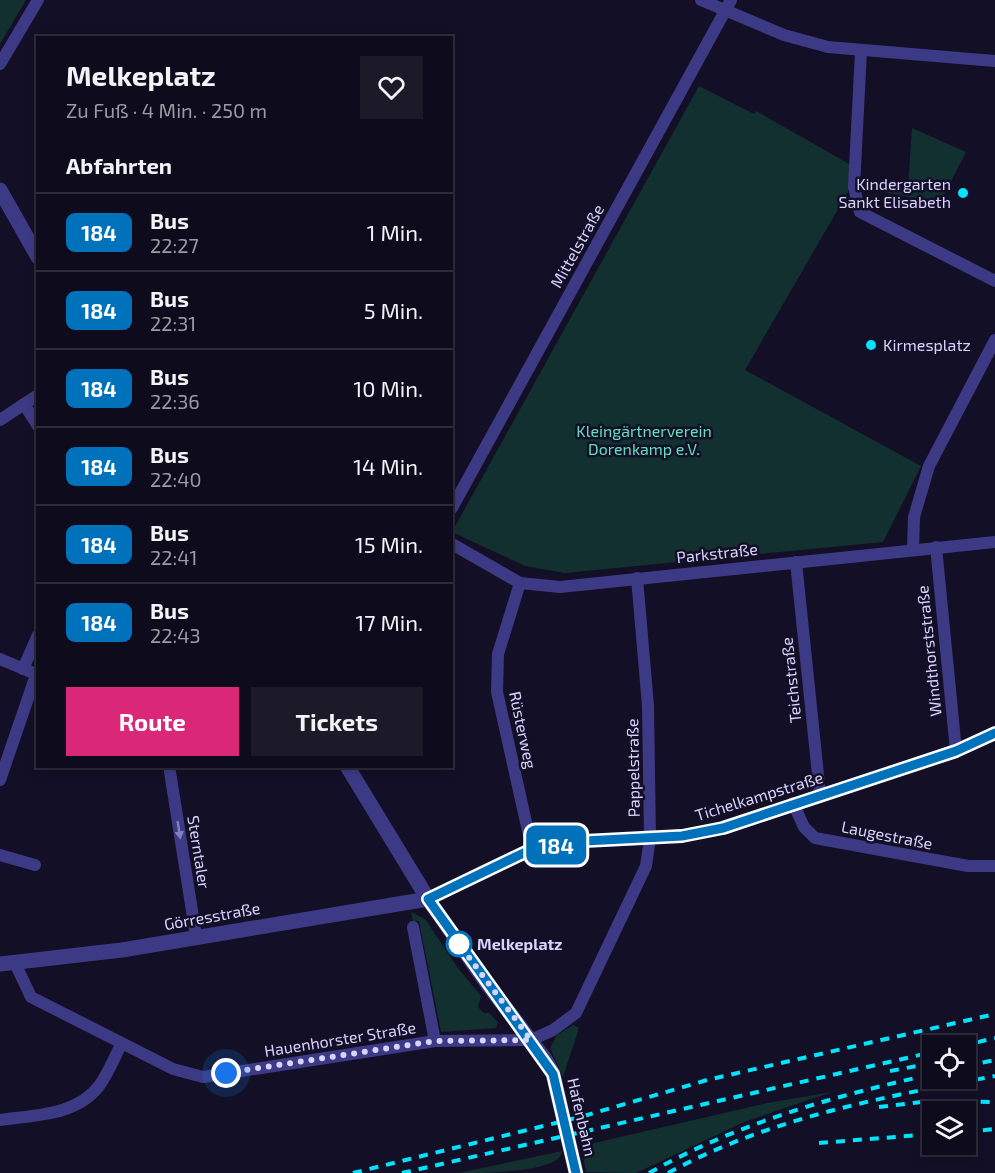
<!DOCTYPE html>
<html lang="de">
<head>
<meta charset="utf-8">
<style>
	:root { --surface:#0e0b1c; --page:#1c1929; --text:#f1f3f6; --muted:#9b9ba3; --line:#2e2b3b; --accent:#db2777 }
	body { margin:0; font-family:"Exo 2",sans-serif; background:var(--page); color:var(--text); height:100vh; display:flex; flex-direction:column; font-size:22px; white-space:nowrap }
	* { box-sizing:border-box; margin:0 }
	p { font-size:20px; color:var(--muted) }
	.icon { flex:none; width:33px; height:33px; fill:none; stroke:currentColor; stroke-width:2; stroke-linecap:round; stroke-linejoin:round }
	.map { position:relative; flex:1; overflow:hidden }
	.details { position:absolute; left:36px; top:36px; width:417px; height:732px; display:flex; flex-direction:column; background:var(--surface); border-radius:0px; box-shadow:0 3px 9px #0003,0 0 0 2px var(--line) }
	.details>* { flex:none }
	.badge { padding:0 12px; border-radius:9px; font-size:21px; line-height:39px }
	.fabs { position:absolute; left:922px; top:1035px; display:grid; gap:12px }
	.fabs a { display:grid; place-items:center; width:54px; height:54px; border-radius:0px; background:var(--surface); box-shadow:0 3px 9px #0003,0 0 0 2px var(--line); font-size:30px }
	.you { position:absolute; width:30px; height:30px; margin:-15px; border:4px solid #fff; border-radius:50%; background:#1a73e8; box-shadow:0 0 0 9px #1a73e833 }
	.map>.badge { position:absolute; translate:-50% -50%; box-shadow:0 0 0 3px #fff }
	h2 { padding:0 30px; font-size:22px; line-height:54px }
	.round { display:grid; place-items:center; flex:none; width:63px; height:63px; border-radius:0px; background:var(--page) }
	.headline { display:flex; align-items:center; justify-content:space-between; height:102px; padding:0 30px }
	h1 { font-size:28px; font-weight:700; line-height:45px }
	.action { display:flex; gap:12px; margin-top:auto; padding:12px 30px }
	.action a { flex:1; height:69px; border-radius:0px; background:var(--accent); color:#fff; font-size:24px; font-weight:700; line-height:69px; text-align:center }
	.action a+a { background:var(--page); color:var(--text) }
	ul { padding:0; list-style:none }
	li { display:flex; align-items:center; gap:18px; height:78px; padding:0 30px; border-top:2px solid var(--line) }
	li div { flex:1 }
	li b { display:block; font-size:22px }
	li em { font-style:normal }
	li .badge { min-width:66px; font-weight:700; text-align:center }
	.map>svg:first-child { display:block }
	.green { fill:#12302f }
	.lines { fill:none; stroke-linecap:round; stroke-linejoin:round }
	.minor { stroke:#3d3a85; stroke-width:12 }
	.tertiary { stroke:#3d3a85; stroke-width:15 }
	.rail { stroke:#00e5ff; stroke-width:4; stroke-dasharray:9 8; stroke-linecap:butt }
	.oneway { fill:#837fbc }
	.line-casing { stroke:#fff; stroke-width:14 }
	.line { stroke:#0072bc; stroke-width:9 }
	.walk { stroke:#d9d4ff; stroke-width:6; stroke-dasharray:0 10.8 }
	.poi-dot { fill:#00e5ff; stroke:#130f26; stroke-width:2 }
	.stop-dot { fill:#fff; stroke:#0072bc; stroke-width:3 }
	.labels { text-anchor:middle; stroke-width:5; stroke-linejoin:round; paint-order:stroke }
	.poi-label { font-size:16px; fill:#d9d4ff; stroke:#130f26; text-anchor:end }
	.street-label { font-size:16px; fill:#d9d4ff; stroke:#130f26 }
	.park-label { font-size:16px; fill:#5fe0c0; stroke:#130f26 }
	.stop-label { font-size:16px; font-weight:bold; fill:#d9d4ff; stroke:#130f26; text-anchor:start }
</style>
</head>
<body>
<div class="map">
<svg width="995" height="1173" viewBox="0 0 995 1173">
	<rect width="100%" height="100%" fill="#130f26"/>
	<!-- green -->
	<g class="green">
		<polygon points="0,0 26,0 0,44"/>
		<polygon points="699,86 754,114 756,111 851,165 848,192 745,370 921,466 883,542 565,573 525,566 452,532"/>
		<polygon points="912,128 966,152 940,203 872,190 872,185 908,187"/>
		<polygon points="411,912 425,919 457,967 481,996 478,1007 484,1013 489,1013 498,1022 496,1028 441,1032 419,921 413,922"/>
		<polygon points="573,1025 579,1028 563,1077 550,1048 557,1035"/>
		<polygon points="832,1092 744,1122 636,1173 586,1172 581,1146 767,1103"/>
		<path d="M562 1151C561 1173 481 1173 459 1173Z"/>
	</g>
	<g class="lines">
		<!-- minor -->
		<g class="minor">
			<polyline points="701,0 784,35 828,47 995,61"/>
			<polyline points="861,51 854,187 860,212 995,281"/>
			<polyline points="0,64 38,0"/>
			<polyline points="24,404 38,426"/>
			<polyline points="0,420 38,395"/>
			<polyline points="452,508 731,0"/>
			<polyline points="452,544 520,583 560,587 995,542"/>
			<polyline points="936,547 956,751"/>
			<polyline points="913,549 914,517 929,466 995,340"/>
			<polyline points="796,562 820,794"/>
			<polyline points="520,583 498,654 497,692 532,849"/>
			<polyline points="0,659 38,675"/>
			<polyline points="23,669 38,635"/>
			<polyline points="170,772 196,936"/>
			<polyline points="0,780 36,675"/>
			<polyline points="793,803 804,827 815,838 968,866 995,866"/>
			<polyline points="0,855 35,865"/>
			<polyline points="428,899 532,849 584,841 682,836 723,828 956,751 995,733"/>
			<polyline points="413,927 435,1041"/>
			<polyline points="15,963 31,997 173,1069 203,1077 435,1041 531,1040 553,1030 576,1013 646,866 650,838 648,706 637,578"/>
			<path d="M0 1120C34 1115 76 1116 99 1086 108 1074 114 1058 121 1045"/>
		</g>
		<!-- tertiary -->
		<g class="tertiary">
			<polyline points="0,190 38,257"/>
			<polyline points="347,766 428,899 488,985 545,1059 553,1074 576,1173"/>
			<polyline points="0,964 122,950 428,899"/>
		</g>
		<!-- rail -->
		<g class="rail">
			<polyline points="961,1046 995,1038"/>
			<polyline points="966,1066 995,1060"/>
			<polyline points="890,1071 933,1063"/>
			<polyline points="879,1107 930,1101 995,1102"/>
			<polyline points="966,1132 995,1129"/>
			<polyline points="819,1143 933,1134"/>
			<polyline points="353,1173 584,1116 707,1080 995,1014"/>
			<polyline points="402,1173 933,1052"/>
			<path d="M649 1173C738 1123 834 1096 933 1074"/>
			<path d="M668 1173C769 1118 883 1097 995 1076"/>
		</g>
	</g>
	<!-- one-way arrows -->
	<defs><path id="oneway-solid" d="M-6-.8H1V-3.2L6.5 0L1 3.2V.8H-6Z" transform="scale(1.5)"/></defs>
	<use class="oneway" href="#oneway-solid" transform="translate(179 830) rotate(81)"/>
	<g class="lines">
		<defs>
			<polyline id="line" points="576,1173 553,1074 428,899 532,849 584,841 682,836 723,828 956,751 995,733"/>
		</defs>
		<!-- line casing -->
		<use href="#line" class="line-casing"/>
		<!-- line -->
		<use href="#line" class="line"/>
		<!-- walk -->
		<polyline class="walk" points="226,1073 435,1041 531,1040 459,944"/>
	</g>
	<!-- markers -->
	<g class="poi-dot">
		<circle cx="963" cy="193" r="6"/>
		<circle cx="871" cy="345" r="6"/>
	</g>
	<circle class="stop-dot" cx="459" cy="944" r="12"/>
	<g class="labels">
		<!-- poi labels -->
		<g class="poi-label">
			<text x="951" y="190">Kindergarten<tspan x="951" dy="18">Sankt Elisabeth</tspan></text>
			<text x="883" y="351" text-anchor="start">Kirmesplatz</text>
		</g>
		<!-- street labels -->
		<g class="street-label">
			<text transform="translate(577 246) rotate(-61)" y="6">Mittelstraße</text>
			<text transform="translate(717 553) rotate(-6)" y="6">Parkstraße</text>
			<text transform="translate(929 651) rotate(-96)" y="6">Windthorststraße</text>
			<text transform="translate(791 680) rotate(-96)" y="6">Teichstraße</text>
			<text transform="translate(523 730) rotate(78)" y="6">Rüsterweg</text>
			<text transform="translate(633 768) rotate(-91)" y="6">Pappelstraße</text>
			<text transform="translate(759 796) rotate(-17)" y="6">Tichelkampstraße</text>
			<text transform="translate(887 835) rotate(11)" y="6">Laugestraße</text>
			<text transform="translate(199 852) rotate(81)" y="6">Sterntaler</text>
			<text transform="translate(212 916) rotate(-10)" y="6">Görresstraße</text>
			<text transform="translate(340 1039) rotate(-9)" y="6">Hauenhorster Straße</text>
			<text transform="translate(582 1117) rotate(77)" y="6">Hafenbahn</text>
		</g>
		<!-- park labels -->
		<g class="park-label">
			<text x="644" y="437">Kleingärtnerverein<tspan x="644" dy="18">Dorenkamp e.V.</tspan></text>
		</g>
		<!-- stop labels -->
		<g class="stop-label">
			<text x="477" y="950">Melkeplatz</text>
		</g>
	</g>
</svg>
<div class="fabs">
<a><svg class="icon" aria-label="locate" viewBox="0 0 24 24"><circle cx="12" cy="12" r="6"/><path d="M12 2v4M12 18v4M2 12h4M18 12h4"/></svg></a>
<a><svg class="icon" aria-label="layers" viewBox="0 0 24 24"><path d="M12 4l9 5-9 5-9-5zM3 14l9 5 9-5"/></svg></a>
</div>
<div class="you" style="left:226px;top:1073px"></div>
<b class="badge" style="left:556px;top:845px;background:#0072bc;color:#fff">184</b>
<section class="details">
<div class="headline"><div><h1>Melkeplatz</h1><p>Zu Fuß · 4 Min. · 250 m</p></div><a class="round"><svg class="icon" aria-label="heart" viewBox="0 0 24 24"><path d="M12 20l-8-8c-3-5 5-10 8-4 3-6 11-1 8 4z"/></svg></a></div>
<h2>Abfahrten</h2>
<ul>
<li><span class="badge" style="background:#0072bc;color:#fff">184</span><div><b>Bus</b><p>22:27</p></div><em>1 Min.</em></li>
<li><span class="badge" style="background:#0072bc;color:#fff">184</span><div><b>Bus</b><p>22:31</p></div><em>5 Min.</em></li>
<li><span class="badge" style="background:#0072bc;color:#fff">184</span><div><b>Bus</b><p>22:36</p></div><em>10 Min.</em></li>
<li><span class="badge" style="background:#0072bc;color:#fff">184</span><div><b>Bus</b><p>22:40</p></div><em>14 Min.</em></li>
<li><span class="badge" style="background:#0072bc;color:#fff">184</span><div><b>Bus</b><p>22:41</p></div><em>15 Min.</em></li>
<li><span class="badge" style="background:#0072bc;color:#fff">184</span><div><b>Bus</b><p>22:43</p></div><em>17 Min.</em></li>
</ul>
<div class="action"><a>Route</a><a>Tickets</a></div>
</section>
</div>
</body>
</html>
